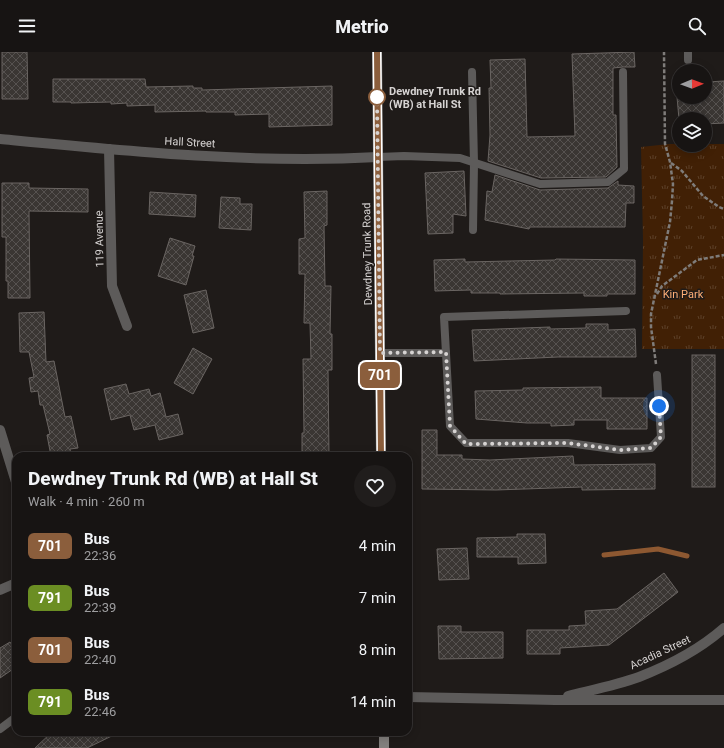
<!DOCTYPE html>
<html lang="en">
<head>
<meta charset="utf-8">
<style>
	:root { --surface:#171413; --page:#201d1c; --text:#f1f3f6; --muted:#9e9ea0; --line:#363333 }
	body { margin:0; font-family:Roboto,sans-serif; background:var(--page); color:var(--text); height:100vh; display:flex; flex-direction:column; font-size:15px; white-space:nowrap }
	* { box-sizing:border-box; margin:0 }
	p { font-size:13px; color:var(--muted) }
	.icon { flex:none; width:22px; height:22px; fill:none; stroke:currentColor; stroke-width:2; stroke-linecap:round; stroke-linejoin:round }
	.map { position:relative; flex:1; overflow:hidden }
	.side { position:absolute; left:12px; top:400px; width:400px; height:284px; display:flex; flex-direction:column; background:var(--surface); border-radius:12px; box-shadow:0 2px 10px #0003,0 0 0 1px var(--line) }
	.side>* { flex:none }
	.badge { padding:0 8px; border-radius:6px; font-size:14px; line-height:26px }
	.needle { width:26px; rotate:89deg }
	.controls { position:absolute; left:672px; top:12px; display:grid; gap:8px }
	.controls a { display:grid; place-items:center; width:40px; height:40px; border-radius:50%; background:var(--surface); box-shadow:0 2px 10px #0003,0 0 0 1px var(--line); font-size:20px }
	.you { position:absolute; width:20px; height:20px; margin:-10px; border:3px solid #fff; border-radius:50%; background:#1a73e8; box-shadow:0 0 0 6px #1a73e833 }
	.map>.badge { position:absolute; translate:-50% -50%; box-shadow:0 0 0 2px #fff }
	.round { display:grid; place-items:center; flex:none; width:42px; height:42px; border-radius:21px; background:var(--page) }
	.overview { display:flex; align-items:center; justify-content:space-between; height:68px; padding:0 16px }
	h1 { font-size:19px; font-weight:800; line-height:30px }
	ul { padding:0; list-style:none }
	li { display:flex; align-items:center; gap:12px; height:52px; padding:0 16px }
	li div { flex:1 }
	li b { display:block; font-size:15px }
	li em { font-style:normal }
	li .badge { min-width:44px; font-weight:700; text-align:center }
	header { display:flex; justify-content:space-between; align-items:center; height:52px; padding:0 16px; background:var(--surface); font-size:18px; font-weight:800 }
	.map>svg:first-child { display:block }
	.park { fill:url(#park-tufts) }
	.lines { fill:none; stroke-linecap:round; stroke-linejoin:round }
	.stream { stroke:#8d5831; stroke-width:5 }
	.building { fill:url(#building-cross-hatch); stroke:#6a6562 }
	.path { stroke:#7f7c7a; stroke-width:2.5; stroke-dasharray:4 2; stroke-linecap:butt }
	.service { stroke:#5d5b5a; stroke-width:8 }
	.minor { stroke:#5d5b5a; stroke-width:10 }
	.secondary { stroke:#83807e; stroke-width:10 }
	.line-casing { stroke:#fff; stroke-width:9 }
	.line { stroke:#8b5e3c; stroke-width:6 }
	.walk { stroke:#d6d3d2; stroke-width:4; stroke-dasharray:0 7.2 }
	.stop-dot { fill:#fff; stroke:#8b5e3c; stroke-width:2 }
	.labels { text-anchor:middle; stroke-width:3; stroke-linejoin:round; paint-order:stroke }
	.stop-label { font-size:11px; font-weight:bold; fill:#d6d3d2; stroke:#1f1b19; text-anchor:start }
	.street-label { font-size:11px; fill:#d6d3d2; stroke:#1f1b19 }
	.park-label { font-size:11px; fill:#feae76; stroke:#1f1b19 }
</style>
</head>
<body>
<header><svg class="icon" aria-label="menu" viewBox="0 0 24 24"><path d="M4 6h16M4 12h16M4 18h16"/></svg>Metrio<svg class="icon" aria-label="search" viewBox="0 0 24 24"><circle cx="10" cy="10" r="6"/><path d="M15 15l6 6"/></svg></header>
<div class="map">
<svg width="724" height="696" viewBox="0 0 724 696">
	<defs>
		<pattern id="park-tufts" width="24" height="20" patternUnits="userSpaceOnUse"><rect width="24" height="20" fill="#412005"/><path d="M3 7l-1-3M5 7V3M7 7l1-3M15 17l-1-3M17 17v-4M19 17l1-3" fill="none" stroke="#5c4029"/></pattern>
		<pattern id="building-cross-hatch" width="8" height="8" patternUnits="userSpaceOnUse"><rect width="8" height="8" fill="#3a3633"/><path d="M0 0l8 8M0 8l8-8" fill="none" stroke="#565250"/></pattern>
	</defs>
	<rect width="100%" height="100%" fill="#1f1b19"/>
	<!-- park -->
	<polygon class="park" points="669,92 724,92 724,297 642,297 643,188 641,95"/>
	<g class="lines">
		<!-- stream -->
		<polyline class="stream" points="604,503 658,497 687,504"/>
	</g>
	<!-- building -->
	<g class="building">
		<polygon points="2,0 27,0 28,47 2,47"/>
		<polygon points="634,0 635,15 623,15 613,16 613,63 616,63 617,115 606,125 541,126 488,109 490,83 489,36 491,36 490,8 525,7 527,85 575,84 572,2"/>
		<polygon points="53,27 145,27 146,35 193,34 193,36 202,36 202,38 332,34 332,73 269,75 269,62 235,63 235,60 206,60 206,59 155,60 155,53 127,54 127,51 111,52 111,50 71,51 71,50 53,50"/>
		<polygon points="724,29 724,71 705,72 705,67 679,67 677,45 705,45 705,37 708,37 707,30"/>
		<polygon points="464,119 466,164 453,162 453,181 428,182 425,121"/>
		<polygon points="495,123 540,138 608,136 618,129 618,133 634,134 634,151 626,151 625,175 530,175 529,177 485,168 487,139 492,140"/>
		<polygon points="2,131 29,131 29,136 88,137 88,160 29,159 30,246 8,246 8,229 6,229 6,185 2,185"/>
		<polygon points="327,139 327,173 324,174 325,234 331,234 330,282 332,282 332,318 328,318 329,404 302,404 302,381 304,381 303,307 311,307 310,271 304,271 305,222 299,222 299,187 305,186 304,140"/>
		<polygon points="150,140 196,143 195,165 149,162"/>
		<polygon points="221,145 240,146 240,152 252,152 251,178 219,176"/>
		<polygon points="170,186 195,194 192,204 194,204 186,233 158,224"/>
		<polygon points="465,207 465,210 555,208 556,207 635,208 635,242 607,242 607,244 584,244 584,241 500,242 500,241 471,241 471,238 435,239 434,208"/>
		<polygon points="206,238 214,276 193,281 184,243"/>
		<polygon points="44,260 46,310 54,309 65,365 71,364 78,396 70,397 71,404 51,404 47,383 50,382 43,353 40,353 38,339 31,340 29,326 34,325 29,300 20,300 19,261"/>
		<polygon points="586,272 608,272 608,278 635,277 636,305 558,305 474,309 472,278 550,275 550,277 586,276"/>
		<polygon points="193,296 212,307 193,342 174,331"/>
		<rect x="692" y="303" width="23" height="132"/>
		<polygon points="126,332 129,342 149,337 151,344 160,341 166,365 178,362 183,382 159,388 155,373 134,378 130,363 111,368 104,337"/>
		<polygon points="601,335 601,346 647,346 647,377 607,377 607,368 574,368 574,373 551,374 551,371 527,371 476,367 475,339 523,338 523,336"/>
		<polygon points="422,378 437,378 437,403 462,403 462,407 490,408 573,404 574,413 655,412 655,437 582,438 582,435 496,438 422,437"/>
		<polygon points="517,482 545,482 546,511 518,512 518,505 477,505 477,486 517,485"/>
		<polygon points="467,496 469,527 439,528 437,497"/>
		<polygon points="664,521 678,540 609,593 560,596 560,602 527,602 527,578 569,578 569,574 586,573 585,559 617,557"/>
		<polygon points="438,574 461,574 461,580 503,580 503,606 439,607"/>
		<polygon points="10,590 16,599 16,615 0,626 0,596"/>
		<polygon points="52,680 120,680 87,696 35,696"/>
	</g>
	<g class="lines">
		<!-- path -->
		<g class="path">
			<polyline points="671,111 682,119 703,144 719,155 724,157"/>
			<polyline points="657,242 662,234 697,208 724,203"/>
			<polyline points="656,312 651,275 651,262 670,170 672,149 673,132 670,110 665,92 664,0"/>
		</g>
		<!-- service -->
		<g class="service">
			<polyline points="688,0 688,8"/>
			<polyline points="472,20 474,111 473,178"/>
			<polyline points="378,105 404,104 460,106 540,132 608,130 624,117 623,20"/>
			<polyline points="626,259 444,265 450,374 466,391 568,391 620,398 651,396 661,385 657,323"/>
			<polyline points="380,301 446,301"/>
			<polyline points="0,677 16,665"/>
		</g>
		<!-- minor -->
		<g class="minor">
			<path d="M0 87C125 99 253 112 378 105"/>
			<polyline points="109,97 112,234 127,274"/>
			<polyline points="0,378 16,430"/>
			<polyline points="0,538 16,531"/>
			<path d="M568 644C592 638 617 633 639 625 670 613 699 598 724 576"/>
			<polyline points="408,645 555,648 724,648"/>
		</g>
		<!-- secondary -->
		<g class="secondary">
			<polyline points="377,0 381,404"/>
			<polyline points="384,680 384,696"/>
		</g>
	</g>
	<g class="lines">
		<defs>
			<polyline id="line" points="377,0 381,404"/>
		</defs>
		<!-- line casing -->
		<use href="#line" class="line-casing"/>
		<!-- line -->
		<use href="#line" class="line"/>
		<!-- walk -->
		<polyline class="walk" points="377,45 380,301 446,300 450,374 466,392 568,391 620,398 651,396 661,385 659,354"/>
	</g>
	<!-- markers -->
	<circle class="stop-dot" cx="377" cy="45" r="8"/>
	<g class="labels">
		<!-- stop labels -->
		<g class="stop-label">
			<text x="389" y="43">Dewdney Trunk Rd<tspan x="389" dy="13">(WB) at Hall St</tspan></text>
		</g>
		<!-- street labels -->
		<g class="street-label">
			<text transform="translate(190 90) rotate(3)" y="4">Hall Street</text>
			<text transform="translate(99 187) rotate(-91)" y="4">119 Avenue</text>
			<text transform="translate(367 202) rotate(-91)" y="4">Dewdney Trunk Road</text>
			<text transform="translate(660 600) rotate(-25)" y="4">Acadia Street</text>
		</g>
		<!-- park labels -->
		<g class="park-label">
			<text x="683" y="246">Kin Park</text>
		</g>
	</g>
</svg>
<div class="controls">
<a><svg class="needle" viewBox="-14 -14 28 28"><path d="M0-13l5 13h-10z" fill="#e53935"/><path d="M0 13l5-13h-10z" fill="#9e9ea0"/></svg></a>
<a><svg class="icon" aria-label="layers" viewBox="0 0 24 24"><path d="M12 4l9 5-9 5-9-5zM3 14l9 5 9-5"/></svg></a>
</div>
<div class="you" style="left:659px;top:354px"></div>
<b class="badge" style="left:380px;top:323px;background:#8b5e3c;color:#fff">701</b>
<section class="side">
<div class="overview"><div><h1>Dewdney Trunk Rd (WB) at Hall St</h1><p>Walk · 4 min · 260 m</p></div><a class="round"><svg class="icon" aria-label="heart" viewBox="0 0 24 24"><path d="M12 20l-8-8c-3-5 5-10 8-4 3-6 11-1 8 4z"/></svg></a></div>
<ul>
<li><span class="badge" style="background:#8b5e3c;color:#fff">701</span><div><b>Bus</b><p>22:36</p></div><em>4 min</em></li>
<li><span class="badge" style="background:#6b8e23;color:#fff">791</span><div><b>Bus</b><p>22:39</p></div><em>7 min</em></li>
<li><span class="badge" style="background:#8b5e3c;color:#fff">701</span><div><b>Bus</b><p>22:40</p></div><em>8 min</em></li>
<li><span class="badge" style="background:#6b8e23;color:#fff">791</span><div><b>Bus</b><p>22:46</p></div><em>14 min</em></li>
</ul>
</section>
</div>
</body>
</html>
